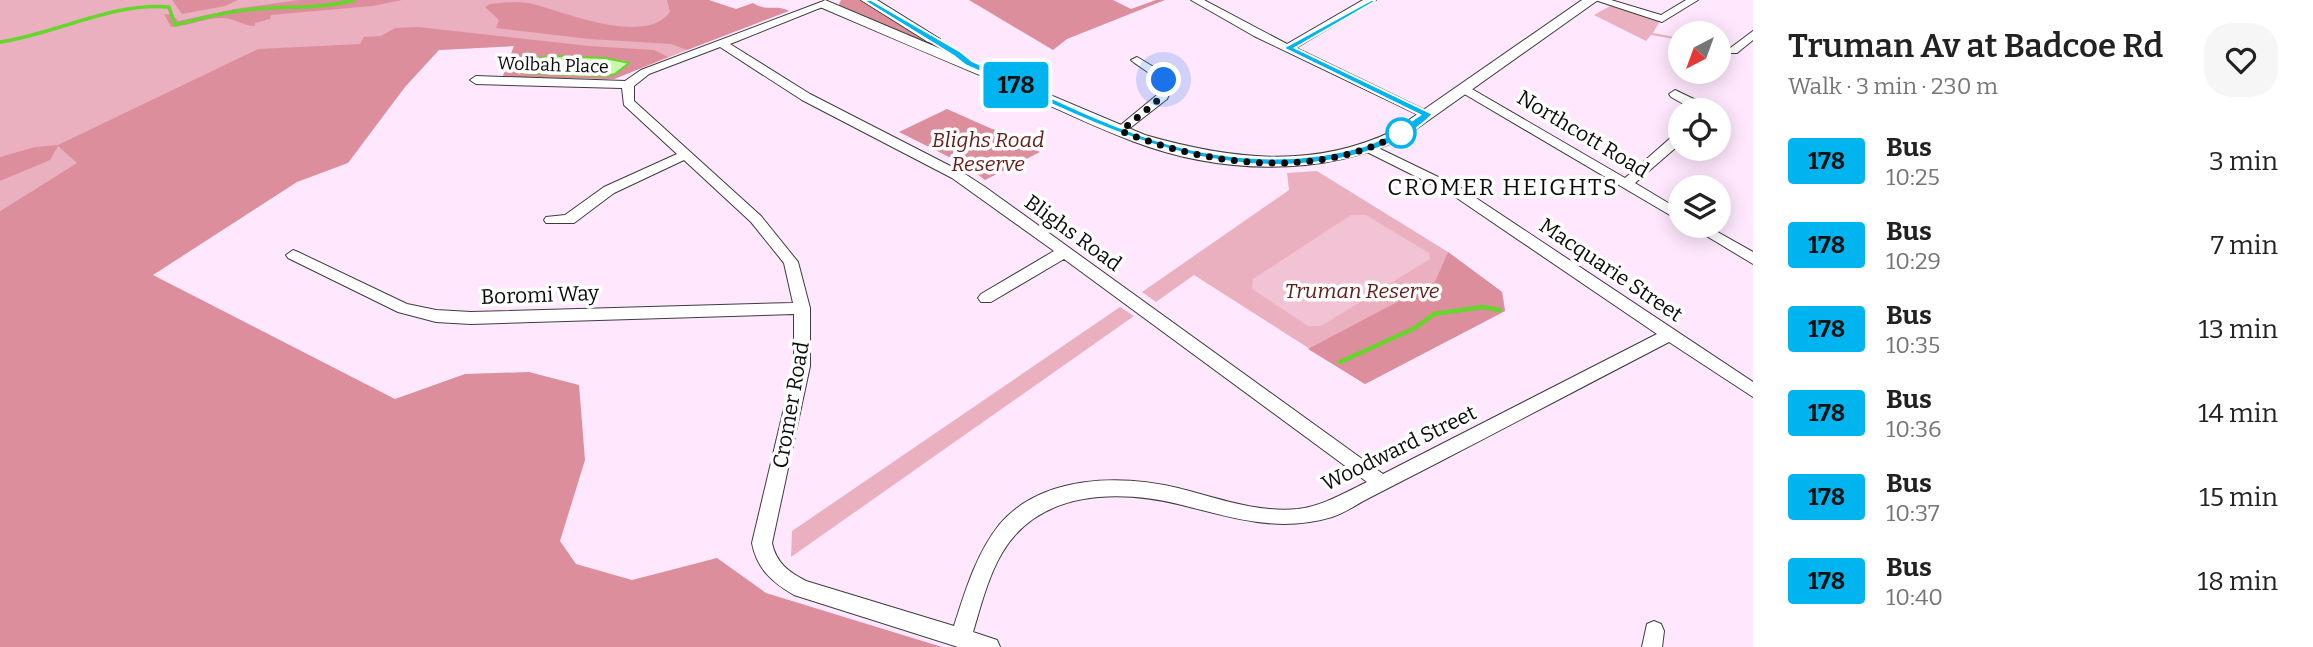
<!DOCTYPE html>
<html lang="en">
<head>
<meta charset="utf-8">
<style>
	:root { --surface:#fff; --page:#f6f6f6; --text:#222; --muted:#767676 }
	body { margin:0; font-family:Bitter,serif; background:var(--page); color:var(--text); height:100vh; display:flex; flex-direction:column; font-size:26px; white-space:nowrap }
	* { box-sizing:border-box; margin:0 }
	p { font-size:23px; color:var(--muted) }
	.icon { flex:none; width:38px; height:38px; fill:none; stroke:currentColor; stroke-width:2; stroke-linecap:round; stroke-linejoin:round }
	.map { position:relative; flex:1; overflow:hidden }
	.sheet { display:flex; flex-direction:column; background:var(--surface); width:560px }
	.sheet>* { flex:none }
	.badge { padding:0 14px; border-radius:5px; font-size:24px; line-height:46px }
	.needle { width:46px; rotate:221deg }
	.buttons { position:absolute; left:1668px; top:21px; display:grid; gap:14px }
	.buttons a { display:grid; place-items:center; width:63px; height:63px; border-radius:50%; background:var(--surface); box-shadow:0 4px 18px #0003; font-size:35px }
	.you { position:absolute; width:35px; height:35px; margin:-18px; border:5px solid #fff; border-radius:50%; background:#1a73e8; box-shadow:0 0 0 10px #1a73e833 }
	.map>.badge { position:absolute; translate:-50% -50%; box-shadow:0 0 0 4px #fff }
	.round { display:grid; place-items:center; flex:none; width:74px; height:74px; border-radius:28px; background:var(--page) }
	.headline { display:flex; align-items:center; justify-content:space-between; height:119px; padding:0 35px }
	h1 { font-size:33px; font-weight:600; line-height:52px }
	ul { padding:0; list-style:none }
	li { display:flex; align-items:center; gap:21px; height:84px; padding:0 35px }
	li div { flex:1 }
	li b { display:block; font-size:26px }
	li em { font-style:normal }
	li .badge { min-width:77px; font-weight:700; text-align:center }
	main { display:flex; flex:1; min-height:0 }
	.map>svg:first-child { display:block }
	.green { fill:#ebb0bf }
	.forest { fill:#dc8e9d; fill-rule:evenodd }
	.pitch { fill:#f2c2d5 }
	.water { fill:#c7faa9; stroke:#66d52c; stroke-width:2 }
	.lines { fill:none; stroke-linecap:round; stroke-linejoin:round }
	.stream-far1 { stroke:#66d52c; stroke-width:3.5 }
	.stream { stroke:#66d52c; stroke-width:4.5 }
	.minor-casing { stroke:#3d3d3d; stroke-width:2 }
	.tertiary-casing { stroke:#3d3d3d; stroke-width:2 }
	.minor { fill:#fff; fill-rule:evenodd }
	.tertiary { fill:#fff; fill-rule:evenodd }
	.line { fill:#00b5ef; stroke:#fff; stroke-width:2 }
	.walk { stroke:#0a0a0a; stroke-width:7; stroke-dasharray:0 12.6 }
	.stop-dot { fill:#fff; stroke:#00b5ef; stroke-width:3.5 }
	.labels { text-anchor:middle; stroke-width:7; stroke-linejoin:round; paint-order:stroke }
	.far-street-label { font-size:18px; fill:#0a0a0a; stroke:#fff }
	.street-label { font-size:21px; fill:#0a0a0a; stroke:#fff }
	.park-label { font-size:21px; font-style:italic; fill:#641c18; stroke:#fff }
	.neighbourhood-label { font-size:23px; letter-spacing:2px; fill:#0a0a0a; stroke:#fff }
</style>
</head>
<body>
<main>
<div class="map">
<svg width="1753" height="647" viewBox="0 0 1753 647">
	<rect width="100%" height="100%" fill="#ffe8fe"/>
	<!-- green -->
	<g class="green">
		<polygon points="0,0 691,0 735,31 614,79 503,76 514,46 439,50 59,145 78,163 0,211"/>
		<polygon points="1610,6 1660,21 1653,33 1680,38 1680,40 1651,35 1646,41 1594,15"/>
		<polygon points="1317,171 1448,252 1502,292 1505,311 1365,384 1194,275 1156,302 1142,292 1289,190 1287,173"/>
		<polygon points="1120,307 1134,316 791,557 792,531"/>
	</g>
	<!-- forest -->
	<g class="forest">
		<polygon points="172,0 238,0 225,6 182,14"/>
		<path d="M299 0H402L372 6 271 15 270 19 255 23V26C243 26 234 18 222 18 204 18 189 26 171 27L164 14 173 15 178 21 235 9Z"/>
		<path d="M667 0H709L736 9 753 3C767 12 777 4 789 11L687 50 671 44 589 39 496 28 499 20 485 7 490 4C502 3 517 1 529 3 563 11 644 47 670 12Z"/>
		<polygon points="841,0 864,0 956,56 841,8 839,4"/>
		<polygon points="969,0 1113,0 1131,9 1156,0 1165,0 1067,39 1053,50"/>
		<path d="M418 27 589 46 654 50 668 57 614 79 511 77 503 76 514 46 439 50 405 87 348 163 297 182 153 275 395 399 465 374 529 372 579 385 585 460 560 541 576 564 632 580 717 558 766 593 942 647H0V211L77 163 58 146 50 160 0 181V157L35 147 58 145 258 49 360 44 364 37 381 36 395 28ZM552 56 606 58 626 61 615 74 605 76 524 73V61Z"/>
		<polygon points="947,109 992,129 1024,137 1017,141 1040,152 985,180 967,166 899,132"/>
		<polygon points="1448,252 1502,292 1505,311 1365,384 1308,349 1435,282"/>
	</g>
	<!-- pitch -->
	<polygon class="pitch" points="1351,215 1366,215 1429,253 1430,259 1321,326 1308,326 1252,289 1253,279"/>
	<!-- water -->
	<polygon class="water" points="552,56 605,58 629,63 615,74 605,76 524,73 515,70 516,66 531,59"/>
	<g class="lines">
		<!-- stream-far1 -->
		<path class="stream-far1" d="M0 42C56 34 112 2 169 7L175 25C202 18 228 11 256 9 290 6 321 9 354 0"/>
		<!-- stream -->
		<polyline class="stream" points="1340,362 1415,328 1434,314 1482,307 1500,310"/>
		<defs>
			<g id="minor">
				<polygon points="1191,0 1204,0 1287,44 1363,0 1376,0 1296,48 1433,114 1431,117 1423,117 1254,36"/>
				<polygon points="1595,0 1611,0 1661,15 1686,0 1698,0 1662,22"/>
				<path d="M821 2 830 4 730 44 810 94 962 172 985 187 1383 474 1657 334 1451 194 1365 151V145L1370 144 1461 188 1753 382V397L1669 342C1592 382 1516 422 1439 462 1416 474 1392 486 1369 498 1357 504 1345 513 1332 517 1279 533 1233 518 1182 505 1118 489 1039 490 1002 553 988 577 981 605 973 632L997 640 1000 647H958L794 595C772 582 757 569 752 543L794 366V314L471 324 436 322 398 312 288 258 286 255 293 250 298 252 407 304 436 310 471 312 793 303 784 263 751 222 684 160 614 193 574 223H546L544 220 546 217 565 215 604 187 677 154 624 105 622 88 476 84 470 80 476 76 625 81 641 70ZM720 47 802 100 952 178 1054 251 981 294 978 298 981 302H991L1064 259 1367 482C1344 493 1323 506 1298 509 1257 513 1217 498 1178 488 1120 474 1041 475 999 525 976 554 965 592 954 626L806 581C789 572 776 563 772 543L810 366V308L798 262 761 216 634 101V86L649 74Z"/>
				<polygon points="1753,31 1753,40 1737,53 1729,53 1729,49"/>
				<path d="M1137 57 1162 72 1171 90 1167 99 1121 135 1117 134V128L1157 95C1162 75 1143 71 1131 60Z"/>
				<polygon points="1465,85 1625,178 1675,134 1680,133 1680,144 1635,183 1680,210 1680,221 1461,92 1459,89"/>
				<polygon points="1675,90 1700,102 1706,110 1694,110 1671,97 1669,94"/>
				<polygon points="1690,226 1707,226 1753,252 1753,264"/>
				<polygon points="1654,621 1661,624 1664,631 1662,647 1642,647 1647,624"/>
			</g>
			<g id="tertiary">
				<path d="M825 0 1145 135C1229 159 1312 170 1393 131L1582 0H1598L1405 137C1321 178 1218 174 1132 141 1092 126 1054 107 1015 90 950 63 885 35 820 7L818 4Z"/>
				<polygon points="861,0 877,0 940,39 933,43 928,42"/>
			</g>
		</defs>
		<!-- minor casing -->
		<use href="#minor" class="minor-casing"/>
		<!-- tertiary casing -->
		<use href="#tertiary" class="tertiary-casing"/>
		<!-- minor -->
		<use href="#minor" class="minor"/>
		<!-- tertiary -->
		<use href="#tertiary" class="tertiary"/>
	</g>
	<!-- line -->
	<path class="line" d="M863 0H871L961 52 972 61C1028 86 1085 116 1143 136 1212 160 1294 167 1364 146 1384 140 1403 127 1420 115L1283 48 1371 0H1375L1374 2 1295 48 1433 114C1411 137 1379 150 1349 157 1208 189 1089 120 965 65L954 56Z"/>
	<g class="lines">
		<!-- walk -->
		<path class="walk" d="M1164 80 1166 90 1163 96 1121 131C1207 166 1317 180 1401 133"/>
	</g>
	<!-- markers -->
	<circle class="stop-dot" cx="1401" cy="133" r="14"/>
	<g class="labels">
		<!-- far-street labels -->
		<g class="far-street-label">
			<text transform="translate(553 65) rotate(2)" y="6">Wolbah Place</text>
		</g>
		<!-- street labels -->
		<g class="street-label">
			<text transform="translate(1583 134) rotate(31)" y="7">Northcott Road</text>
			<text transform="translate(1073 233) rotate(36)" y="7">Blighs Road</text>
			<text transform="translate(1611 270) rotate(34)" y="7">Macquarie Street</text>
			<text transform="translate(540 295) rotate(-2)" y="7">Boromi Way</text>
			<text transform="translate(791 405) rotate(-80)" y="7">Cromer Road</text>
			<text transform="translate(1399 448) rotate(-26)" y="7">Woodward Street</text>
		</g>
		<!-- park labels -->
		<g class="park-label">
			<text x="988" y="147">Blighs Road<tspan x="988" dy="24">Reserve</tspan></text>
			<text x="1362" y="298">Truman Reserve</text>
		</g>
		<!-- neighbourhood labels -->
		<g class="neighbourhood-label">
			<text x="1503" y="195">CROMER HEIGHTS</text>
		</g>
	</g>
</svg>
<div class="buttons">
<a><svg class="needle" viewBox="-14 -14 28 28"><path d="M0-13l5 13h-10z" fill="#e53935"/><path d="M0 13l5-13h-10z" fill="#767676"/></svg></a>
<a><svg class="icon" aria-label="locate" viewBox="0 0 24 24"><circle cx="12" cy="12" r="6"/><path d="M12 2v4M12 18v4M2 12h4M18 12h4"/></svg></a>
<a><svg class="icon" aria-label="layers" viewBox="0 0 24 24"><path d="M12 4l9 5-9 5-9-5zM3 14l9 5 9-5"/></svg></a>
</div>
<div class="you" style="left:1164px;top:80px"></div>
<b class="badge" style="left:1016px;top:85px;background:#00b5ef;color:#111">178</b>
</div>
<section class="sheet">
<div class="headline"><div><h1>Truman Av at Badcoe Rd</h1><p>Walk · 3 min · 230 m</p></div><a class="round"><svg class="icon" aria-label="heart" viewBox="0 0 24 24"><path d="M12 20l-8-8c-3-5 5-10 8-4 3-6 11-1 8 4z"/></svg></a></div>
<ul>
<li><span class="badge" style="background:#00b5ef;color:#111">178</span><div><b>Bus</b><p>10:25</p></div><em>3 min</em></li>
<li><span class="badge" style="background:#00b5ef;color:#111">178</span><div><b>Bus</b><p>10:29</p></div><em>7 min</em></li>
<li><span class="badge" style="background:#00b5ef;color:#111">178</span><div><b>Bus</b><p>10:35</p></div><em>13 min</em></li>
<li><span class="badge" style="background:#00b5ef;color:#111">178</span><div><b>Bus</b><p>10:36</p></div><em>14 min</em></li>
<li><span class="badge" style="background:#00b5ef;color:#111">178</span><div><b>Bus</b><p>10:37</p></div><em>15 min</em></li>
<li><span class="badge" style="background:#00b5ef;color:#111">178</span><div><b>Bus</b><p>10:40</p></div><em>18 min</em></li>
</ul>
</section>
</main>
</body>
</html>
